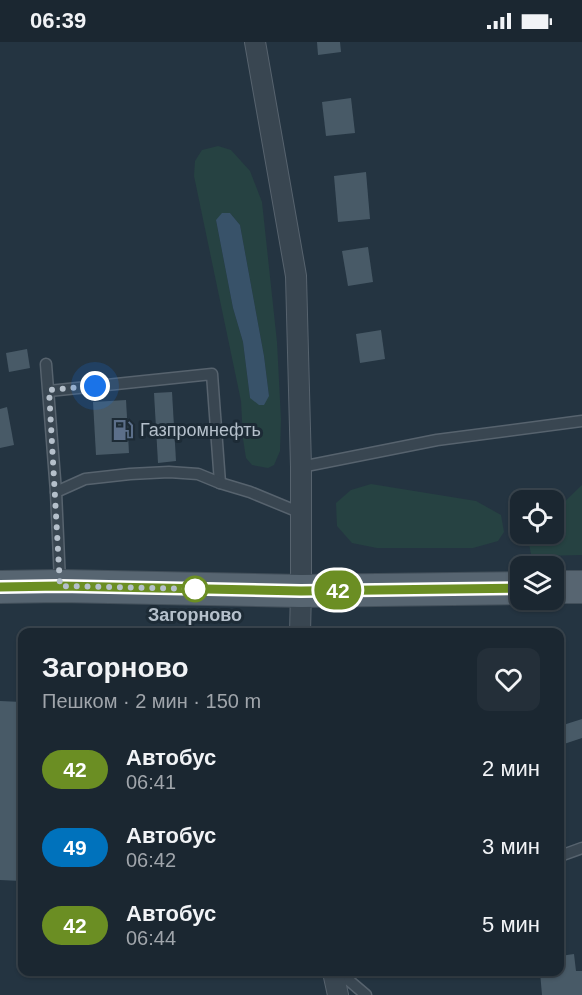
<!DOCTYPE html>
<html lang="ru">
<head>
<meta charset="utf-8">
<style>
	:root { --surface:#1b2731; --page:#242f39; --text:#f1f3f6; --muted:#a0a5ab; --line:#39444d }
	body { margin:0; font-family:Helvetica,sans-serif; background:var(--page); color:var(--text); height:100vh; display:flex; flex-direction:column; font-size:22px; white-space:nowrap }
	* { box-sizing:border-box; margin:0 }
	p { font-size:20px; color:var(--muted) }
	.icon { flex:none; width:33px; height:33px; fill:none; stroke:currentColor; stroke-width:2; stroke-linecap:round; stroke-linejoin:round }
	.map { position:relative; flex:1; overflow:hidden }
	.panel { position:absolute; left:18px; top:586px; width:546px; height:348px; display:flex; flex-direction:column; background:var(--surface); border-radius:12px; box-shadow:0 2px 4px #0004,0 0 0 2px var(--line) }
	.panel>* { flex:none }
	.badge { padding:0 12px; border-radius:20px; font-size:21px; line-height:39px }
	.buttons { position:absolute; left:510px; top:448px; display:grid; gap:12px }
	.buttons a { display:grid; place-items:center; width:54px; height:54px; border-radius:12px; background:var(--surface); box-shadow:0 2px 4px #0004,0 0 0 2px var(--line); font-size:30px }
	.you { position:absolute; width:30px; height:30px; margin:-15px; border:4px solid #fff; border-radius:50%; background:#1a73e8; box-shadow:0 0 0 9px #1a73e833 }
	.map>.badge { position:absolute; translate:-50% -50%; box-shadow:0 0 0 3px #fff }
	.round { display:grid; place-items:center; flex:none; width:63px; height:63px; border-radius:12px; background:var(--page) }
	.head { display:flex; align-items:center; justify-content:space-between; height:102px; padding:0 24px }
	h1 { font-size:28px; font-weight:800; line-height:45px }
	ul { padding:0; list-style:none }
	li { display:flex; align-items:center; gap:18px; height:78px; padding:0 24px }
	li div { flex:1 }
	li b { display:block; font-size:22px }
	li em { font-style:normal }
	li .badge { min-width:66px; font-weight:700; text-align:center }
	.status { display:flex; justify-content:space-between; align-items:center; height:42px; padding:0 30px; background:var(--surface); direction:ltr }
	.status svg { height:16px; fill:currentColor }
	.map>svg:first-child { display:block }
	.green { fill:#264242; fill-rule:evenodd }
	.water { fill:#385269 }
	.building { fill:#485a67 }
	.lines { fill:none; stroke-linecap:round; stroke-linejoin:round }
	.service-casing { stroke:#57636e; stroke-width:13 }
	.minor-casing { stroke:#57636e; stroke-width:22 }
	.primary-casing { stroke:#424f5a; stroke-width:34 }
	.service { stroke:#394651; stroke-width:10 }
	.minor { stroke:#394651; stroke-width:20 }
	.primary { stroke:#576571; stroke-width:32 }
	.line-casing { stroke:#fff; stroke-width:14 }
	.line { stroke:#6b8e23; stroke-width:9 }
	.walk { stroke:#b5c0cb; stroke-width:6; stroke-dasharray:0 10.8 }
	.stop-dot { fill:#fff; stroke:#6b8e23; stroke-width:3 }
	.labels { text-anchor:middle; stroke-width:6; stroke-linejoin:round; paint-order:stroke }
	.poi-label { font-size:18px; fill:#b5c0cb; stroke:#1d2b36; text-anchor:start }
	.stop-label { font-size:18px; font-weight:bold; fill:#b5c0cb; stroke:#1d2b36 }
</style>
</head>
<body>
<div class="status"><b>06:39</b><svg viewBox="0 0 49 12"><path d="M0 12V9h3v3zM5 12V6h3v6zM10 12V3h3v9zM15 12V0h3v12zM26 1h20v11H26zM47 4h2v5h-2z"/></svg></div>
<div class="map">
<svg width="582" height="953" viewBox="0 0 582 953">
	<rect width="100%" height="100%" fill="#243441"/>
	<!-- green -->
	<g class="green">
		<path d="M218 104 231 108 250 129 262 160 277 300 281 378 280 409 274 423 268 426 252 423 246 416 243 397 241 359 194 134 195 119 202 108ZM230 171 240 183 264 314 269 354 250 356 243 300 233 266 216 178Z"/>
		<polygon points="371,442 476,459 501,473 504,490 498,499 473,506 377,506 352,501 337,484 336,461 351,448"/>
		<polygon points="582,443 582,513 539,514 531,512 529,502 555,492 558,466"/>
	</g>
	<!-- water -->
	<polygon class="water" points="222,171 230,171 240,183 264,314 269,354 264,363 259,363 250,356 243,300 233,266 216,178"/>
	<!-- building -->
	<g class="building">
		<polygon points="317,0 340,0 341,10 318,13"/>
		<polygon points="351,56 355,91 326,94 322,60"/>
		<polygon points="366,130 370,177 338,180 334,134"/>
		<polygon points="368,205 373,240 348,244 342,209"/>
		<polygon points="381,288 385,317 360,321 356,292"/>
		<polygon points="27,307 30,326 9,330 6,311"/>
		<polygon points="172,350 176,419 158,421 154,351"/>
		<polygon points="126,358 129,411 96,413 93,360"/>
		<polygon points="7,365 14,403 0,406 0,367"/>
		<polygon points="0,659 22,660 22,839 0,838"/>
		<polygon points="582,677 582,696 564,702 560,684"/>
		<polygon points="574,912 576,929 582,929 582,953 542,953 540,930 560,930 560,914"/>
	</g>
	<g class="lines">
		<defs>
			<g id="service">
				<polyline points="46,322 56,450 60,540"/>
				<polyline points="49,349 212,332 220,441"/>
				<polyline points="301,425 437,398 582,379"/>
				<polyline points="56,450 85,437 130,432 169,430 198,432 220,441 250,450 301,471"/>
				<polyline points="560,814 582,806"/>
				<polyline points="339,930 366,953"/>
			</g>
			<g id="minor">
				<polyline points="255,0 296,234 301,425 301,549 300,591"/>
				<polyline points="333,930 338,953"/>
			</g>
			<g id="primary">
				<polyline points="0,545 60,544 301,549 520,546"/>
				<polyline points="554,545 582,545"/>
			</g>
		</defs>
		<!-- service casing -->
		<use href="#service" class="service-casing"/>
		<!-- minor casing -->
		<use href="#minor" class="minor-casing"/>
		<!-- primary casing -->
		<use href="#primary" class="primary-casing"/>
		<!-- service -->
		<use href="#service" class="service"/>
		<!-- minor -->
		<use href="#minor" class="minor"/>
		<!-- primary -->
		<use href="#primary" class="primary"/>
	</g>
	<g class="lines">
		<defs>
			<polyline id="line" points="0,545 60,544 301,549 520,546"/>
		</defs>
		<!-- line casing -->
		<use href="#line" class="line-casing"/>
		<!-- line -->
		<use href="#line" class="line"/>
		<!-- walk -->
		<polyline class="walk" points="95,344 49,348 60,544 195,547"/>
	</g>
	<!-- icons -->
	<defs>
		<symbol id="fuel-bare" viewBox="-9 -9 18 18"><path d="M-5.5-6h7V0h2V4h1.3V-2.5L3-4.5l.8-.8L6-3V5H2.5V1h-1V6h-7ZM-4.2-4.7v3.2H.2V-4.7Z" fill="#5c6f8a" stroke="#1d2b36" stroke-width="2.5" paint-order="stroke"/></symbol>
	</defs>
	<g fill-rule="evenodd">
		<use href="#fuel-bare" x="108" y="373" width="30" height="30"/>
	</g>
	<!-- markers -->
	<circle class="stop-dot" cx="195" cy="547" r="12"/>
	<g class="labels">
		<!-- poi labels -->
		<g class="poi-label">
			<text x="140" y="394">Газпромнефть</text>
		</g>
		<!-- stop labels -->
		<g class="stop-label">
			<text x="195" y="579">Загорново</text>
		</g>
	</g>
</svg>
<div class="buttons">
<a><svg class="icon" aria-label="locate" viewBox="0 0 24 24"><circle cx="12" cy="12" r="6"/><path d="M12 2v4M12 18v4M2 12h4M18 12h4"/></svg></a>
<a><svg class="icon" aria-label="layers" viewBox="0 0 24 24"><path d="M12 4l9 5-9 5-9-5zM3 14l9 5 9-5"/></svg></a>
</div>
<div class="you" style="left:95px;top:344px"></div>
<b class="badge" style="left:338px;top:548px;background:#6b8e23;color:#fff">42</b>
<section class="panel">
<div class="head"><div><h1>Загорново</h1><p>Пешком · 2 мин · 150 m</p></div><a class="round"><svg class="icon" aria-label="heart" viewBox="0 0 24 24"><path d="M12 20l-8-8c-3-5 5-10 8-4 3-6 11-1 8 4z"/></svg></a></div>
<ul>
<li><span class="badge" style="background:#6b8e23;color:#fff">42</span><div><b>Автобус</b><p>06:41</p></div><em>2 мин</em></li>
<li><span class="badge" style="background:#0072bc;color:#fff">49</span><div><b>Автобус</b><p>06:42</p></div><em>3 мин</em></li>
<li><span class="badge" style="background:#6b8e23;color:#fff">42</span><div><b>Автобус</b><p>06:44</p></div><em>5 мин</em></li>
</ul>
</section>
</div>
</body>
</html>
